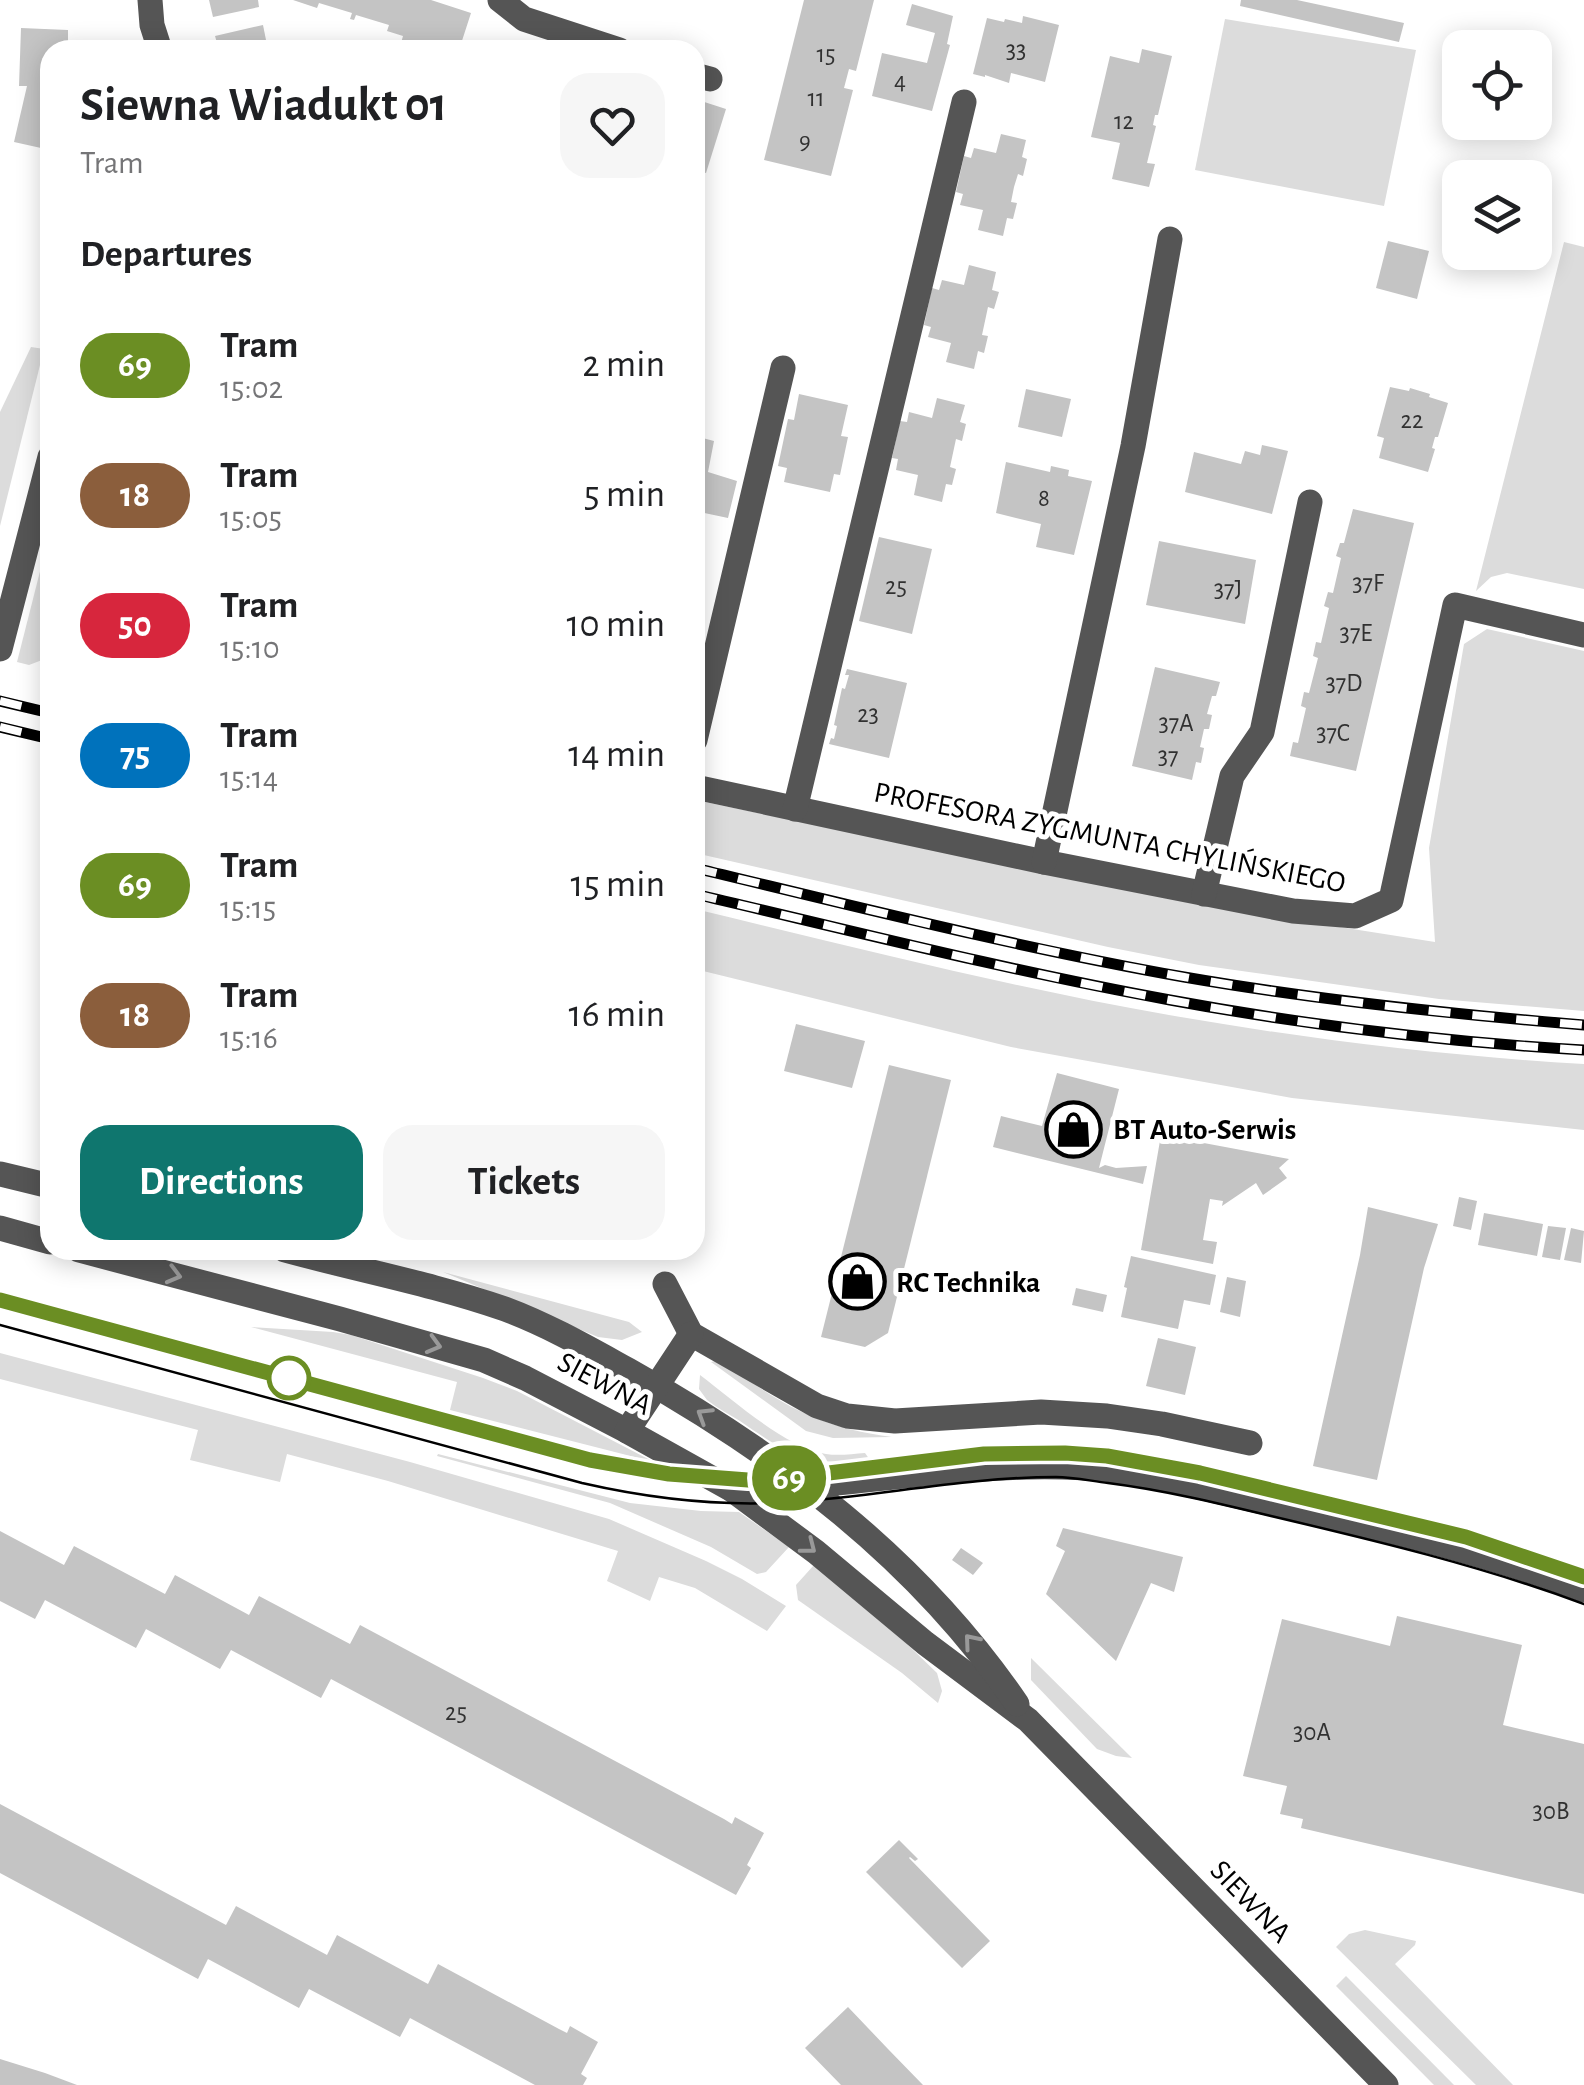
<!DOCTYPE html>
<html lang="en">
<head>
<meta charset="utf-8">
<style>
	:root { --surface:#fff; --page:#f6f6f6; --text:#202124; --muted:#757577; --accent:#0f766e }
	body { margin:0; font-family:"Alegreya Sans",sans-serif; background:var(--page); color:var(--text); height:100vh; display:flex; flex-direction:column; font-size:38px; white-space:nowrap }
	* { box-sizing:border-box; margin:0 }
	p { font-size:32px; color:var(--muted) }
	.icon { flex:none; width:55px; height:55px; fill:none; stroke:currentColor; stroke-width:2; stroke-linecap:round; stroke-linejoin:round }
	.map { position:relative; flex:1; overflow:hidden }
	.panel { position:absolute; left:40px; top:40px; width:665px; height:1220px; display:flex; flex-direction:column; background:var(--surface); border-radius:30px; box-shadow:0 5px 25px #0003 }
	.panel>* { flex:none }
	.badge { padding:0 20px; border-radius:32px; font-size:35px; line-height:65px }
	.controls { position:absolute; left:1442px; top:30px; display:grid; gap:20px }
	.controls a { display:grid; place-items:center; width:110px; height:110px; border-radius:20px; background:var(--surface); box-shadow:0 5px 25px #0003; font-size:50px }
	.map>.badge { position:absolute; translate:-50% -50%; box-shadow:0 0 0 5px #fff }
	h2 { padding:0 40px; font-size:38px; line-height:90px }
	.round { display:grid; place-items:center; flex:none; width:105px; height:105px; border-radius:30px; background:var(--page) }
	.summary { display:flex; align-items:center; justify-content:space-between; height:170px; padding:0 40px }
	h1 { font-size:48px; font-weight:700; line-height:75px }
	.cta { display:flex; gap:20px; margin-top:auto; padding:20px 40px }
	.cta a { flex:1; height:115px; border-radius:30px; background:var(--accent); color:#fff; font-size:40px; font-weight:700; line-height:115px; text-align:center }
	.cta a+a { background:var(--page); color:var(--text) }
	ul { padding:0; list-style:none }
	li { display:flex; align-items:center; gap:30px; height:130px; padding:0 40px }
	li div { flex:1 }
	li b { display:block; font-size:38px }
	li em { font-style:normal }
	li .badge { min-width:110px; font-weight:700; text-align:center }
	.map>svg:first-child { display:block }
	.green { fill:#dcdcdc }
	.building { fill:#c4c4c4 }
	.lines { fill:none; stroke-linecap:round; stroke-linejoin:round }
	.minor { stroke:#555; stroke-width:25 }
	.tram { stroke:#000; stroke-width:2.5 }
	.rail-casing { stroke:#000; stroke-width:11 }
	.rail { stroke:#fff; stroke-width:8; stroke-dasharray:22; stroke-linecap:butt }
	.oneway { stroke:#999 }
	.line-casing { stroke:#fff; stroke-width:22 }
	.line { stroke:#6b8e23; stroke-width:15 }
	.stop-dot { fill:#fff; stroke:#6b8e23; stroke-width:5 }
	.labels { text-anchor:middle; stroke-width:10; stroke-linejoin:round; paint-order:stroke }
	.number-label { font-size:25px; fill:#313131 }
	.street-label { font-size:30px; fill:#000; stroke:#fff }
	.poi-label { font-size:30px; font-weight:bold; fill:#000; stroke:#fff; text-anchor:start }
</style>
</head>
<body>
<div class="map">
<svg width="1584" height="2085" viewBox="0 0 1584 2085">
	<rect width="100%" height="100%" fill="#fff"/>
	<!-- green -->
	<g class="green">
		<polygon points="1225,19 1416,50 1384,206 1195,170"/>
		<polygon points="1564,242 1584,247 1584,589 1507,573 1491,577 1476,591"/>
		<polygon points="31,347 44,349 0,526 0,412"/>
		<polygon points="50,532 50,657 29,665 17,662"/>
		<polygon points="1487,629 1584,651 1584,1011 1439,999 1199,965 1108,947 695,853 695,800 1226,909 1435,942 1429,848 1464,644"/>
		<path d="M695 909C853 947 1010 987 1169 1015 1306 1039 1445 1056 1584 1064V1130L1292 1098 1011 1047 695 969Z"/>
		<polygon points="443,1272 629,1322 642,1332 622,1340 598,1337"/>
		<polygon points="251,1327 333,1332 351,1335 483,1378 517,1391 654,1462 450,1410 457,1382"/>
		<polygon points="0,1353 410,1462 609,1519 706,1561 742,1579 786,1606 767,1631 695,1588 659,1577 650,1601 607,1581 618,1551 388,1481 287,1454 280,1482 190,1460 198,1430 0,1379"/>
		<path d="M720 1360C781 1404 816 1427 892 1437L833 1438 806 1431 711 1362Z"/>
		<path d="M700 1375C732 1399 786 1448 826 1454 838 1456 852 1454 865 1453L870 1460C808 1467 789 1455 740 1421 729 1414 717 1408 707 1400L699 1389Z"/>
		<polygon points="438,1454 630,1503 701,1511 739,1512 789,1547 766,1572 757,1574 711,1547 610,1503 437,1456"/>
		<polygon points="814,1565 907,1644 937,1673 942,1691 938,1703 902,1673 798,1600 796,1585"/>
		<polygon points="1031,1658 1132,1758 1116,1756 1097,1749 1031,1680"/>
		<polygon points="1365,1930 1416,1941 1415,1945 1395,1964 1513,2085 1476,2085 1336,1947 1349,1934"/>
		<polygon points="1346,1976 1454,2085 1434,2085 1336,1986"/>
	</g>
	<!-- building -->
	<g class="building">
		<polygon points="209,0 258,0 259,7 213,17"/>
		<polygon points="293,0 431,0 471,13 459,50 399,50 403,36 387,31 389,25 356,15 354,20 350,19 352,13 319,3 317,8"/>
		<polygon points="804,0 874,0 856,71 849,69 844,88 853,90 831,176 764,160"/>
		<polygon points="1241,0 1297,0 1404,23 1399,42 1240,6"/>
		<polygon points="912,4 953,16 947,44 950,45 932,111 872,96 882,53 927,63 935,33 906,25"/>
		<polygon points="1023,16 1059,25 1045,82 1011,73 1009,83 985,75 985,77 973,74 987,18 1004,22 1005,19 1022,23"/>
		<polygon points="263,25 268,50 219,50 215,36"/>
		<polygon points="21,28 68,30 68,50 50,50 50,150 14,142 27,86 19,86"/>
		<polygon points="1142,49 1172,56 1158,115 1155,115 1153,125 1156,126 1147,163 1155,164 1149,187 1112,179 1120,143 1091,137 1110,56 1139,63"/>
		<polygon points="695,99 726,109 706,173 695,170"/>
		<polygon points="1001,134 1026,140 1022,157 1027,159 1023,176 1018,174 1014,187 1011,202 1017,203 1013,219 1007,218 1003,236 978,230 983,210 960,205 963,194 956,192 964,156 971,158 974,148 996,153"/>
		<polygon points="1388,241 1429,251 1417,299 1376,288"/>
		<polygon points="969,265 996,272 992,290 999,292 994,309 988,307 982,335 988,336 984,353 978,351 974,369 946,362 951,343 928,337 931,327 924,325 932,288 939,290 942,280 964,285"/>
		<polygon points="1390,387 1409,391 1410,388 1430,394 1429,397 1448,403 1438,437 1435,437 1432,448 1435,449 1428,472 1379,458 1384,438 1377,436"/>
		<polygon points="1026,389 1071,399 1062,437 1018,427"/>
		<polygon points="799,394 848,405 841,436 848,437 840,475 834,474 830,492 784,482 787,468 778,466 788,419 794,420"/>
		<polygon points="937,398 965,405 960,422 966,424 962,441 956,439 950,467 956,469 952,485 946,484 942,502 914,495 918,475 896,470 898,459 892,458 900,421 907,422 909,412 932,418"/>
		<polygon points="695,436 714,441 708,472 737,481 728,518 695,511"/>
		<polygon points="1262,445 1288,451 1272,514 1185,492 1194,452 1241,464 1245,451 1260,455"/>
		<polygon points="1006,462 1050,472 1051,466 1069,470 1068,476 1092,481 1074,555 1036,547 1041,524 996,513"/>
		<polygon points="1353,509 1414,523 1356,771 1290,756 1293,742 1298,743 1306,708 1301,706 1304,692 1309,693 1318,658 1313,656 1316,642 1321,643 1329,608 1324,606 1328,592 1333,593 1341,558 1336,556 1340,543 1344,543"/>
		<polygon points="879,537 932,549 912,634 859,621"/>
		<polygon points="1159,541 1256,560 1245,624 1146,605"/>
		<polygon points="1155,667 1220,682 1216,696 1212,696 1207,714 1212,715 1209,729 1204,729 1200,747 1204,748 1201,763 1196,762 1192,780 1132,766"/>
		<polygon points="847,669 907,683 889,758 829,744 831,738 834,739 837,726 834,725 842,688 845,689 849,675 845,675"/>
		<polygon points="796,1024 865,1041 852,1088 784,1071"/>
		<polygon points="889,1065 951,1080 888,1333 865,1347 821,1337"/>
		<polygon points="1057,1073 1119,1089 1099,1168 1105,1165 1116,1168 1147,1166 1143,1184 993,1147 1001,1116 1042,1126"/>
		<polygon points="1161,1135 1289,1159 1279,1168 1287,1178 1263,1195 1256,1183 1222,1206 1223,1201 1210,1199 1203,1240 1217,1242 1213,1264 1141,1250"/>
		<polygon points="1459,1197 1477,1201 1471,1230 1453,1226"/>
		<polygon points="1368,1207 1438,1224 1424,1268 1377,1480 1313,1466 1360,1255"/>
		<polygon points="1484,1213 1543,1224 1537,1256 1478,1245"/>
		<polygon points="1548,1226 1566,1228 1560,1260 1542,1257"/>
		<polygon points="1571,1228 1584,1231 1581,1263 1564,1260"/>
		<polygon points="1131,1256 1216,1275 1210,1305 1184,1300 1178,1329 1121,1317 1127,1288 1124,1287"/>
		<polygon points="1227,1277 1246,1281 1240,1317 1220,1312"/>
		<polygon points="1076,1288 1107,1295 1103,1312 1072,1305"/>
		<polygon points="1158,1338 1196,1347 1185,1395 1146,1386"/>
		<polygon points="1063,1528 1183,1557 1174,1592 1151,1583 1116,1661 1046,1594 1065,1551 1056,1546"/>
		<polygon points="0,1531 64,1565 74,1546 165,1594 175,1575 249,1615 259,1596 350,1644 360,1625 724,1819 732,1824 735,1817 764,1833 747,1865 751,1868 736,1895 331,1679 321,1698 231,1650 220,1669 146,1629 136,1648 45,1600 35,1619 0,1601"/>
		<polygon points="961,1548 983,1563 973,1575 952,1560"/>
		<polygon points="1397,1616 1522,1645 1503,1725 1584,1744 1584,1894 1301,1828 1303,1819 1280,1814 1287,1786 1243,1776 1282,1619 1390,1646"/>
		<polygon points="0,1804 226,1925 236,1906 327,1955 337,1935 428,1984 438,1964 559,2029 567,2033 570,2026 598,2042 581,2074 587,2078 583,2085 535,2085 410,2018 400,2037 309,1989 299,2008 208,1959 198,1979 0,1873"/>
		<polygon points="899,1840 918,1859 915,1861 910,1857 909,1858 990,1941 962,1968 866,1872"/>
		<polygon points="848,2007 888,2049 923,2085 841,2085 805,2048"/>
		<polygon points="0,2059 45,2073 77,2085 0,2085"/>
	</g>
	<g class="lines">
		<!-- minor -->
		<g class="minor">
			<polyline points="150,0 152,25 160,50"/>
			<polyline points="500,0 524,19 619,50"/>
			<polyline points="695,75 710,79"/>
			<polyline points="0,649 50,457"/>
			<polyline points="695,740 783,368"/>
			<polyline points="695,787 1044,862 1293,911 1355,916 1391,900 1455,605 1584,635"/>
			<polyline points="795,809 964,102"/>
			<polyline points="1044,862 1133,446 1170,239"/>
			<polyline points="1204,894 1232,776 1262,732 1310,502"/>
			<polyline points="0,1174 50,1186"/>
			<polyline points="0,1228 50,1242"/>
			<polyline points="79,1250 340,1319 484,1360 525,1378 627,1431 731,1489 816,1552 925,1643 1028,1720 1386,2085"/>
			<path d="M285 1250C358 1270 433 1284 505 1309 548 1325 588 1348 628 1370 780 1455 918 1559 1017 1704"/>
			<polyline points="665,1284 691,1334 817,1406 847,1416 895,1421 1041,1412 1107,1416 1162,1424 1250,1443"/>
			<polyline points="627,1431 691,1334"/>
			<path d="M731 1489C842 1489 951 1464 1063 1467 1131 1468 1197 1487 1263 1502 1372 1526 1480 1551 1584 1590"/>
		</g>
		<!-- tram -->
		<g class="tram">
			<polyline points="0,1300 590,1460 669,1475 748,1480 795,1477 985,1454 1065,1453 1107,1456 1200,1473 1467,1537 1584,1577"/>
			<path d="M0 1325 582 1483C652 1499 720 1507 792 1502 880 1496 967 1477 1056 1477 1073 1477 1091 1481 1108 1483 1163 1490 1217 1503 1271 1516 1377 1541 1482 1566 1584 1604"/>
		</g>
		<defs>
			<g id="rail">
				<polyline points="0,701 50,713"/>
				<polyline points="0,727 50,739"/>
				<path d="M695 868C858 907 1020 948 1184 977 1317 1000 1450 1014 1584 1025"/>
				<path d="M695 894C853 931 1010 971 1170 1000 1306 1025 1445 1042 1584 1050"/>
			</g>
		</defs>
		<!-- rail casing -->
		<use href="#rail" class="rail-casing"/>
		<!-- rail -->
		<use href="#rail" class="rail"/>
	</g>
	<!-- one-way arrows -->
	<defs><path id="oneway-chevron" d="M-2-3.5L2.5 0L-2 3.5" fill="none" stroke-width="1.6" stroke-linecap="round" stroke-linejoin="round" transform="scale(2.5)"/></defs>
	<g class="oneway">
		<use href="#oneway-chevron" transform="translate(174 1275) rotate(15)"/>
		<use href="#oneway-chevron" transform="translate(434 1345) rotate(16)"/>
		<use href="#oneway-chevron" transform="translate(704 1415) rotate(-148)"/>
		<use href="#oneway-chevron" transform="translate(809 1547) rotate(38)"/>
		<use href="#oneway-chevron" transform="translate(971 1641) rotate(-130)"/>
	</g>
	<g class="lines">
		<defs>
			<polyline id="line" points="0,1300 590,1460 669,1474 748,1480 796,1477 984,1454 1065,1453 1107,1456 1200,1473 1466,1537 1584,1577"/>
		</defs>
		<!-- line casing -->
		<use href="#line" class="line-casing"/>
		<!-- line -->
		<use href="#line" class="line"/>
	</g>
	<!-- icons -->
	<defs>
		<symbol id="shop-ring" viewBox="-11 -11 22 22"><circle r="9.5" fill="#fff" stroke="#000" stroke-width="1.5"/><path d="M-5-2.5h2.3a2.7 3.5 0 0 1 5.4 0H5L5.5 6h-11ZM-1.5-2.5h3a1.5 2.3 0 0 0-3 0Z" fill="#000"/></symbol>
	</defs>
	<g fill-rule="evenodd">
		<use href="#shop-ring" x="1042" y="1098" width="63" height="63"/>
		<use href="#shop-ring" x="826" y="1250" width="63" height="63"/>
	</g>
	<!-- markers -->
	<circle class="stop-dot" cx="289" cy="1378" r="20"/>
	<g class="labels">
		<!-- number labels -->
		<g class="number-label">
			<text x="1016" y="58">33</text>
			<text x="826" y="62">15</text>
			<text x="900" y="89">4</text>
			<text x="816" y="106">11</text>
			<text x="1124" y="129">12</text>
			<text x="805" y="149">9</text>
			<text x="1412" y="428">22</text>
			<text x="1044" y="506">8</text>
			<text x="1368" y="591">37F</text>
			<text x="896" y="594">25</text>
			<text x="1228" y="597">37J</text>
			<text x="1356" y="641">37E</text>
			<text x="1344" y="691">37D</text>
			<text x="868" y="722">23</text>
			<text x="1176" y="731">37A</text>
			<text x="1333" y="741">37C</text>
			<text x="1168" y="764">37</text>
			<text x="456" y="1720">25</text>
			<text x="1312" y="1740">30A</text>
			<text x="1551" y="1819">30B</text>
		</g>
		<!-- street labels -->
		<g class="street-label">
			<text transform="translate(1110 837) rotate(11)" y="10">PROFESORA ZYGMUNTA CHYLIŃSKIEGO</text>
			<text transform="translate(605 1383) rotate(28)" y="10">SIEWNA</text>
			<text transform="translate(1251 1901) rotate(46)" y="10">SIEWNA</text>
		</g>
		<!-- poi labels -->
		<g class="poi-label">
			<text x="1113" y="1139">BT Auto-Serwis</text>
			<text x="896" y="1292">RC Technika</text>
		</g>
	</g>
</svg>
<div class="controls">
<a><svg class="icon" aria-label="locate" viewBox="0 0 24 24"><circle cx="12" cy="12" r="6"/><path d="M12 2v4M12 18v4M2 12h4M18 12h4"/></svg></a>
<a><svg class="icon" aria-label="layers" viewBox="0 0 24 24"><path d="M12 4l9 5-9 5-9-5zM3 14l9 5 9-5"/></svg></a>
</div>
<b class="badge" style="left:789px;top:1478px;background:#6b8e23;color:#fff">69</b>
<section class="panel">
<div class="summary"><div><h1>Siewna Wiadukt 01</h1><p>Tram</p></div><a class="round"><svg class="icon" aria-label="heart" viewBox="0 0 24 24"><path d="M12 20l-8-8c-3-5 5-10 8-4 3-6 11-1 8 4z"/></svg></a></div>
<h2>Departures</h2>
<ul>
<li><span class="badge" style="background:#6b8e23;color:#fff">69</span><div><b>Tram</b><p>15:02</p></div><em>2 min</em></li>
<li><span class="badge" style="background:#8b5e3c;color:#fff">18</span><div><b>Tram</b><p>15:05</p></div><em>5 min</em></li>
<li><span class="badge" style="background:#d7263d;color:#fff">50</span><div><b>Tram</b><p>15:10</p></div><em>10 min</em></li>
<li><span class="badge" style="background:#0072bc;color:#fff">75</span><div><b>Tram</b><p>15:14</p></div><em>14 min</em></li>
<li><span class="badge" style="background:#6b8e23;color:#fff">69</span><div><b>Tram</b><p>15:15</p></div><em>15 min</em></li>
<li><span class="badge" style="background:#8b5e3c;color:#fff">18</span><div><b>Tram</b><p>15:16</p></div><em>16 min</em></li>
</ul>
<div class="cta"><a>Directions</a><a>Tickets</a></div>
</section>
</div>
</body>
</html>
